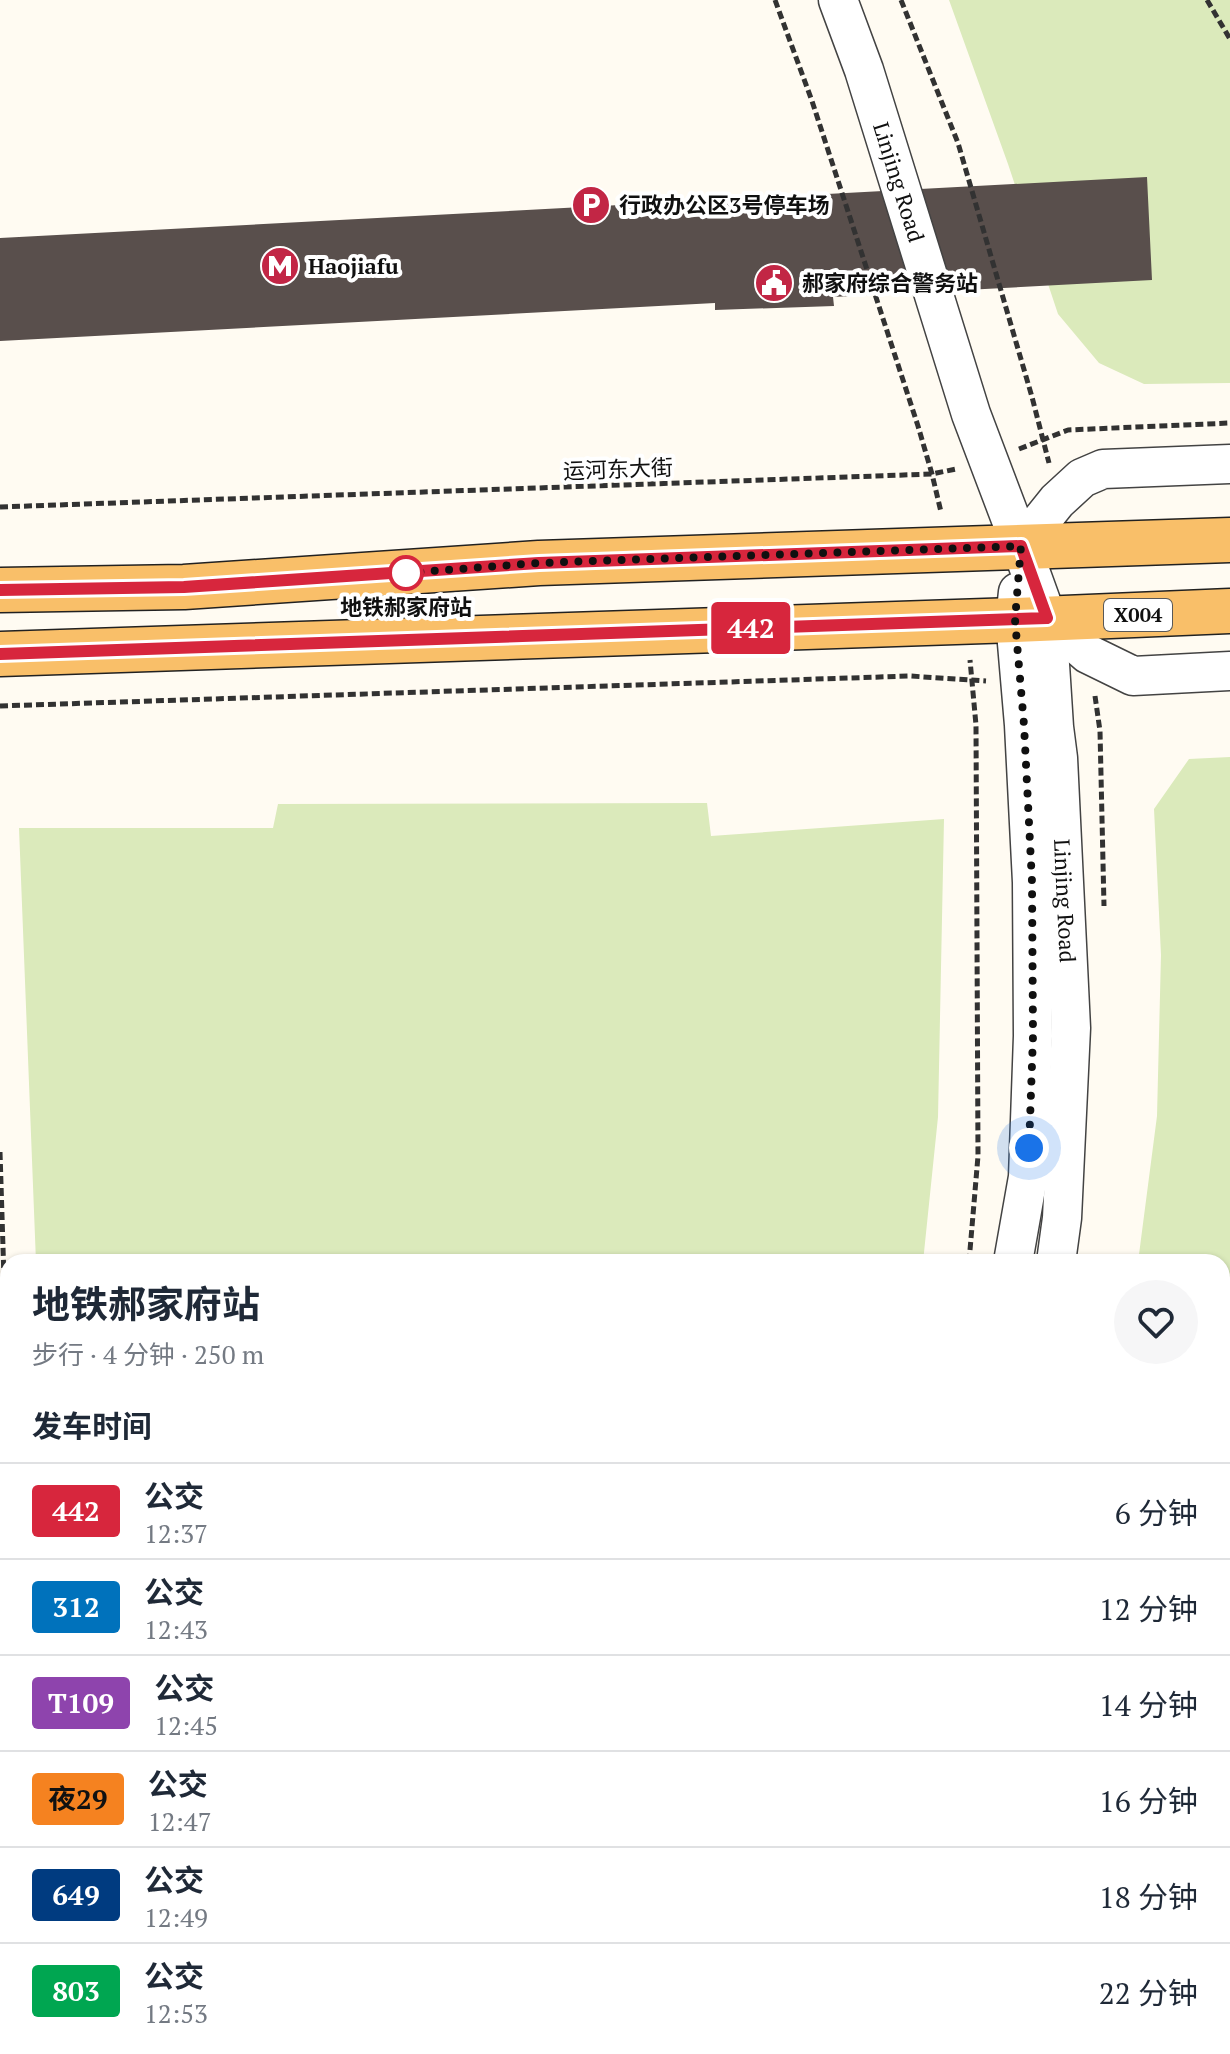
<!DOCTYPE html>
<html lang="zh">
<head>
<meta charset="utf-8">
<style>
	:root { --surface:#fff; --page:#f6f6f7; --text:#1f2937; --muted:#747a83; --line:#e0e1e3 }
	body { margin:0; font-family:"PT Serif","Noto Sans SC",serif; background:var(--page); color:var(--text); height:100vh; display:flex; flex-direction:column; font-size:30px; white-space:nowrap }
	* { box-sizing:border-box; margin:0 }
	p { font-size:26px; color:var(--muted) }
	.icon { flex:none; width:44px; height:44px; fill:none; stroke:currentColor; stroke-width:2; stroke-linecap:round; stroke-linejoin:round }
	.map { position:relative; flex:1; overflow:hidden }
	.drawer { position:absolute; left:0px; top:1254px; width:1230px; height:800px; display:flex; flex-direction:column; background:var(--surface); border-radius:24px 24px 0 0; box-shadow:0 2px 6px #0004 }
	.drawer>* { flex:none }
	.badge { padding:0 16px; border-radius:6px; font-size:28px; line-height:52px }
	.you { position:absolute; width:40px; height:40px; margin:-20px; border:6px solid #fff; border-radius:50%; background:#1a73e8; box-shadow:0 0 0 12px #1a73e833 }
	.map>.badge { position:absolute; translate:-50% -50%; box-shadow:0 0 0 4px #fff }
	h2 { padding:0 32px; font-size:30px; line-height:72px }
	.round { display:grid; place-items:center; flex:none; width:84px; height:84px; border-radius:42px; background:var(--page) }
	.headline { display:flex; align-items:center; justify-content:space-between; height:136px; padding:0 32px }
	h1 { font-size:38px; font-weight:700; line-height:60px }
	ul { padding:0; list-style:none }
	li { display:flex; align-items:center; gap:24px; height:96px; padding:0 32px; border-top:2px solid var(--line) }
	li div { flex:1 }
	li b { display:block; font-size:30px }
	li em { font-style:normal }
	li .badge { min-width:88px; font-weight:700; text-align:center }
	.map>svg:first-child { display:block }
	.green { fill:#dbeabb }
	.water { fill:#b7e9f7; stroke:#3dabce; stroke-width:2 }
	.building { fill:#594f4c }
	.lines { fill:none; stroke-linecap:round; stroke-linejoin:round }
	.tertiary-casing { stroke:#434343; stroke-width:41 }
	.primary-casing { stroke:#212121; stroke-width:47 }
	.path { stroke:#323232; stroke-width:5; stroke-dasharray:8 4; stroke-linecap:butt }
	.tertiary { stroke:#fff; stroke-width:38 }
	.primary { stroke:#f9bf69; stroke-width:44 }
	.line-casing { stroke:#fff; stroke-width:18 }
	.line { stroke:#d7263d; stroke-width:12 }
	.walk { stroke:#101010; stroke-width:8; stroke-dasharray:0 14.4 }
	.stop-dot { fill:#fff; stroke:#d7263d; stroke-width:4 }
	.labels { text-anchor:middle; stroke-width:8; stroke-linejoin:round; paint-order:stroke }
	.shield { fill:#fff; stroke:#585858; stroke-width:2 }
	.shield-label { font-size:20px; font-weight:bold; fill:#101010 }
	.street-label { font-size:22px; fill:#101010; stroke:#fff }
	.poi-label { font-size:22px; font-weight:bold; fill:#101010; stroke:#fff; text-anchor:start }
	.stop-label { font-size:22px; font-weight:bold; fill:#101010; stroke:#fff }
</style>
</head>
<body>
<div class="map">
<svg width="1230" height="2054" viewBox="0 0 1230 2054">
	<rect width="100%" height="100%" fill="#fffbf2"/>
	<!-- green -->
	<g class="green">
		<polygon points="949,0 1230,0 1230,383 1144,384 1099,363 1058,314 1008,164"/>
		<polygon points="1230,757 1230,2054 933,2054 935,2046 1222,2046 1222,1262 1138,1262 1157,1116 1161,955 1154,809 1189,759"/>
		<polygon points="707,803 711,836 944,819 938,1117 923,1262 36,1262 19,828 273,828 278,804"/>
	</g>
	<!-- water -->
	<g class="water">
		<polygon points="1230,1648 1230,1948 1222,1953 1222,1656"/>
		<polygon points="1065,2046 1164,2046 1162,2054 1063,2054"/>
	</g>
	<!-- building -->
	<polygon class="building" points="1147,177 1152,280 833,297 834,306 715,310 715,303 0,341 0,238"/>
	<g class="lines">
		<defs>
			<g id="tertiary">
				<path id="s1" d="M838 0 864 70 971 414 1021 546 1047 618 1054 727 1058 758 1071 1028 1062 1218 1056 1262"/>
				<polyline points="1021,546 1057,501 1082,478 1103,469 1230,464"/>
				<polyline points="1047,618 1088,654 1133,676 1230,671"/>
				<polyline points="1013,1262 1028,1177 1033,1036 1032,882 1024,725 1015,620 1018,592"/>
				<polyline points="0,1522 8,1522"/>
				<polyline points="799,2054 800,2046"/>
				<polyline points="855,2054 857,2046"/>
			</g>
			<g id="primary">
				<polyline points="0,590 184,587 539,563 1230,540"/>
				<polyline points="0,654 1015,620 1230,611"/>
			</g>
		</defs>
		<!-- tertiary casing -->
		<use href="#tertiary" class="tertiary-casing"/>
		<!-- primary casing -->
		<use href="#primary" class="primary-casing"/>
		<!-- path -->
		<g class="path">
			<polyline points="775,0 812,101 918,426 932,474 941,512"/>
			<polyline points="901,0 958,143 1032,397 1049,463"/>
			<polyline points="1207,0 1230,39"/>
			<polyline points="1019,449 1068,430 1230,423"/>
			<polyline points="0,507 932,474 956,469"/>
			<polyline points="1095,696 1100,731 1104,906"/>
			<polyline points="0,706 910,676 986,681"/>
			<polyline points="0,1152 8,1407"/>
			<polyline points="969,1262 978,1156 976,725 970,660"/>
			<polyline points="0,1481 8,1481"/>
			<polyline points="1222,1551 1230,1544"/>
			<polyline points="0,1561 8,1561"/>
			<polyline points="32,2046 32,2054"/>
		</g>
		<!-- tertiary -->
		<use href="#tertiary" class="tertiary"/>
		<!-- primary -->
		<use href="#primary" class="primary"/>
	</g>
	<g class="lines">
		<defs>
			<polyline id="line" points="0,590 184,587 539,563 1021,546 1047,618 0,654"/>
		</defs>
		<!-- line casing -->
		<use href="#line" class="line-casing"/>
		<!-- line -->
		<use href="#line" class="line"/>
		<!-- walk -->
		<polyline class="walk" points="406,573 539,563 1021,546 1015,620 1024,725 1032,882 1033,1036 1029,1148"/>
	</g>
	<!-- icons -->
	<defs>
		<symbol id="parking-disc" viewBox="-11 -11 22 22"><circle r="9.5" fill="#c22645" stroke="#fff"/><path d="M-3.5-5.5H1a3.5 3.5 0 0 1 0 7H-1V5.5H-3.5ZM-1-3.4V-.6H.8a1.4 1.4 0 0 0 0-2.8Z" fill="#fff"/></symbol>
		<symbol id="metro-disc" viewBox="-11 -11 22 22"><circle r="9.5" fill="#c22645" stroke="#fff"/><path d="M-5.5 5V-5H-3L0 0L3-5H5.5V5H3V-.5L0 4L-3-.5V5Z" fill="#fff"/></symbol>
		<symbol id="civic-disc" viewBox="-11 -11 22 22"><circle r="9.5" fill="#c22645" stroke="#fff"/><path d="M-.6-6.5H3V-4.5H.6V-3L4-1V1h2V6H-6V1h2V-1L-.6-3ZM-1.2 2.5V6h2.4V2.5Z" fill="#fff"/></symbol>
	</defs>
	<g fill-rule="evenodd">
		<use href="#parking-disc" x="569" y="183" width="44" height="44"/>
		<use href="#metro-disc" x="258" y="244" width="44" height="44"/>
		<use href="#civic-disc" x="752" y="261" width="44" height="44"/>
	</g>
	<!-- markers -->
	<circle class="stop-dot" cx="406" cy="573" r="16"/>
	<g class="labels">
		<!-- shield labels -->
		<rect class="shield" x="1104" y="599" width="68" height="32" rx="6"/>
		<g class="shield-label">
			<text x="1138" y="622">X004</text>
		</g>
		<!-- street labels -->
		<g class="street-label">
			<text dy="8" stroke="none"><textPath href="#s1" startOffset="192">Linjing Road</textPath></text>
			<text transform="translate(618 469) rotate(-2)" y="8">运河东大街</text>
			<text dy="8" stroke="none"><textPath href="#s1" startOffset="936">Linjing Road</textPath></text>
		</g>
		<!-- poi labels -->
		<g class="poi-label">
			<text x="619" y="213">行政办公区3号停车场</text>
			<text x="308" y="274">Haojiafu</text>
			<text x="802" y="291">郝家府综合警务站</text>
		</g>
		<!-- stop labels -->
		<g class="stop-label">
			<text x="406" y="615">地铁郝家府站</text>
		</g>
	</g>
</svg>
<div class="you" style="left:1029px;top:1148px"></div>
<b class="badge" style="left:751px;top:628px;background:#d7263d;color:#fff">442</b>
<section class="drawer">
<div class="headline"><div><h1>地铁郝家府站</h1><p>步行 · 4 分钟 · 250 m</p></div><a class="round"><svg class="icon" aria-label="heart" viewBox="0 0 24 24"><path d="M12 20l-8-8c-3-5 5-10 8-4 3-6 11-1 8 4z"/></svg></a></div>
<h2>发车时间</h2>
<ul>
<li><span class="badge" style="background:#d7263d;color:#fff">442</span><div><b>公交</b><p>12:37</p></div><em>6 分钟</em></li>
<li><span class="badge" style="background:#0072bc;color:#fff">312</span><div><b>公交</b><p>12:43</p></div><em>12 分钟</em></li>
<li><span class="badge" style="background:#8e44ad;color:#fff">T109</span><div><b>公交</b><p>12:45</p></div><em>14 分钟</em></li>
<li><span class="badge" style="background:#f58220;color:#111">夜29</span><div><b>公交</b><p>12:47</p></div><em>16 分钟</em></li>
<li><span class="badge" style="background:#003b80;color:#fff">649</span><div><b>公交</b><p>12:49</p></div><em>18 分钟</em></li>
<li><span class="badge" style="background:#00a651;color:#fff">803</span><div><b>公交</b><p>12:53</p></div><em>22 分钟</em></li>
</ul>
</section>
</div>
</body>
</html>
